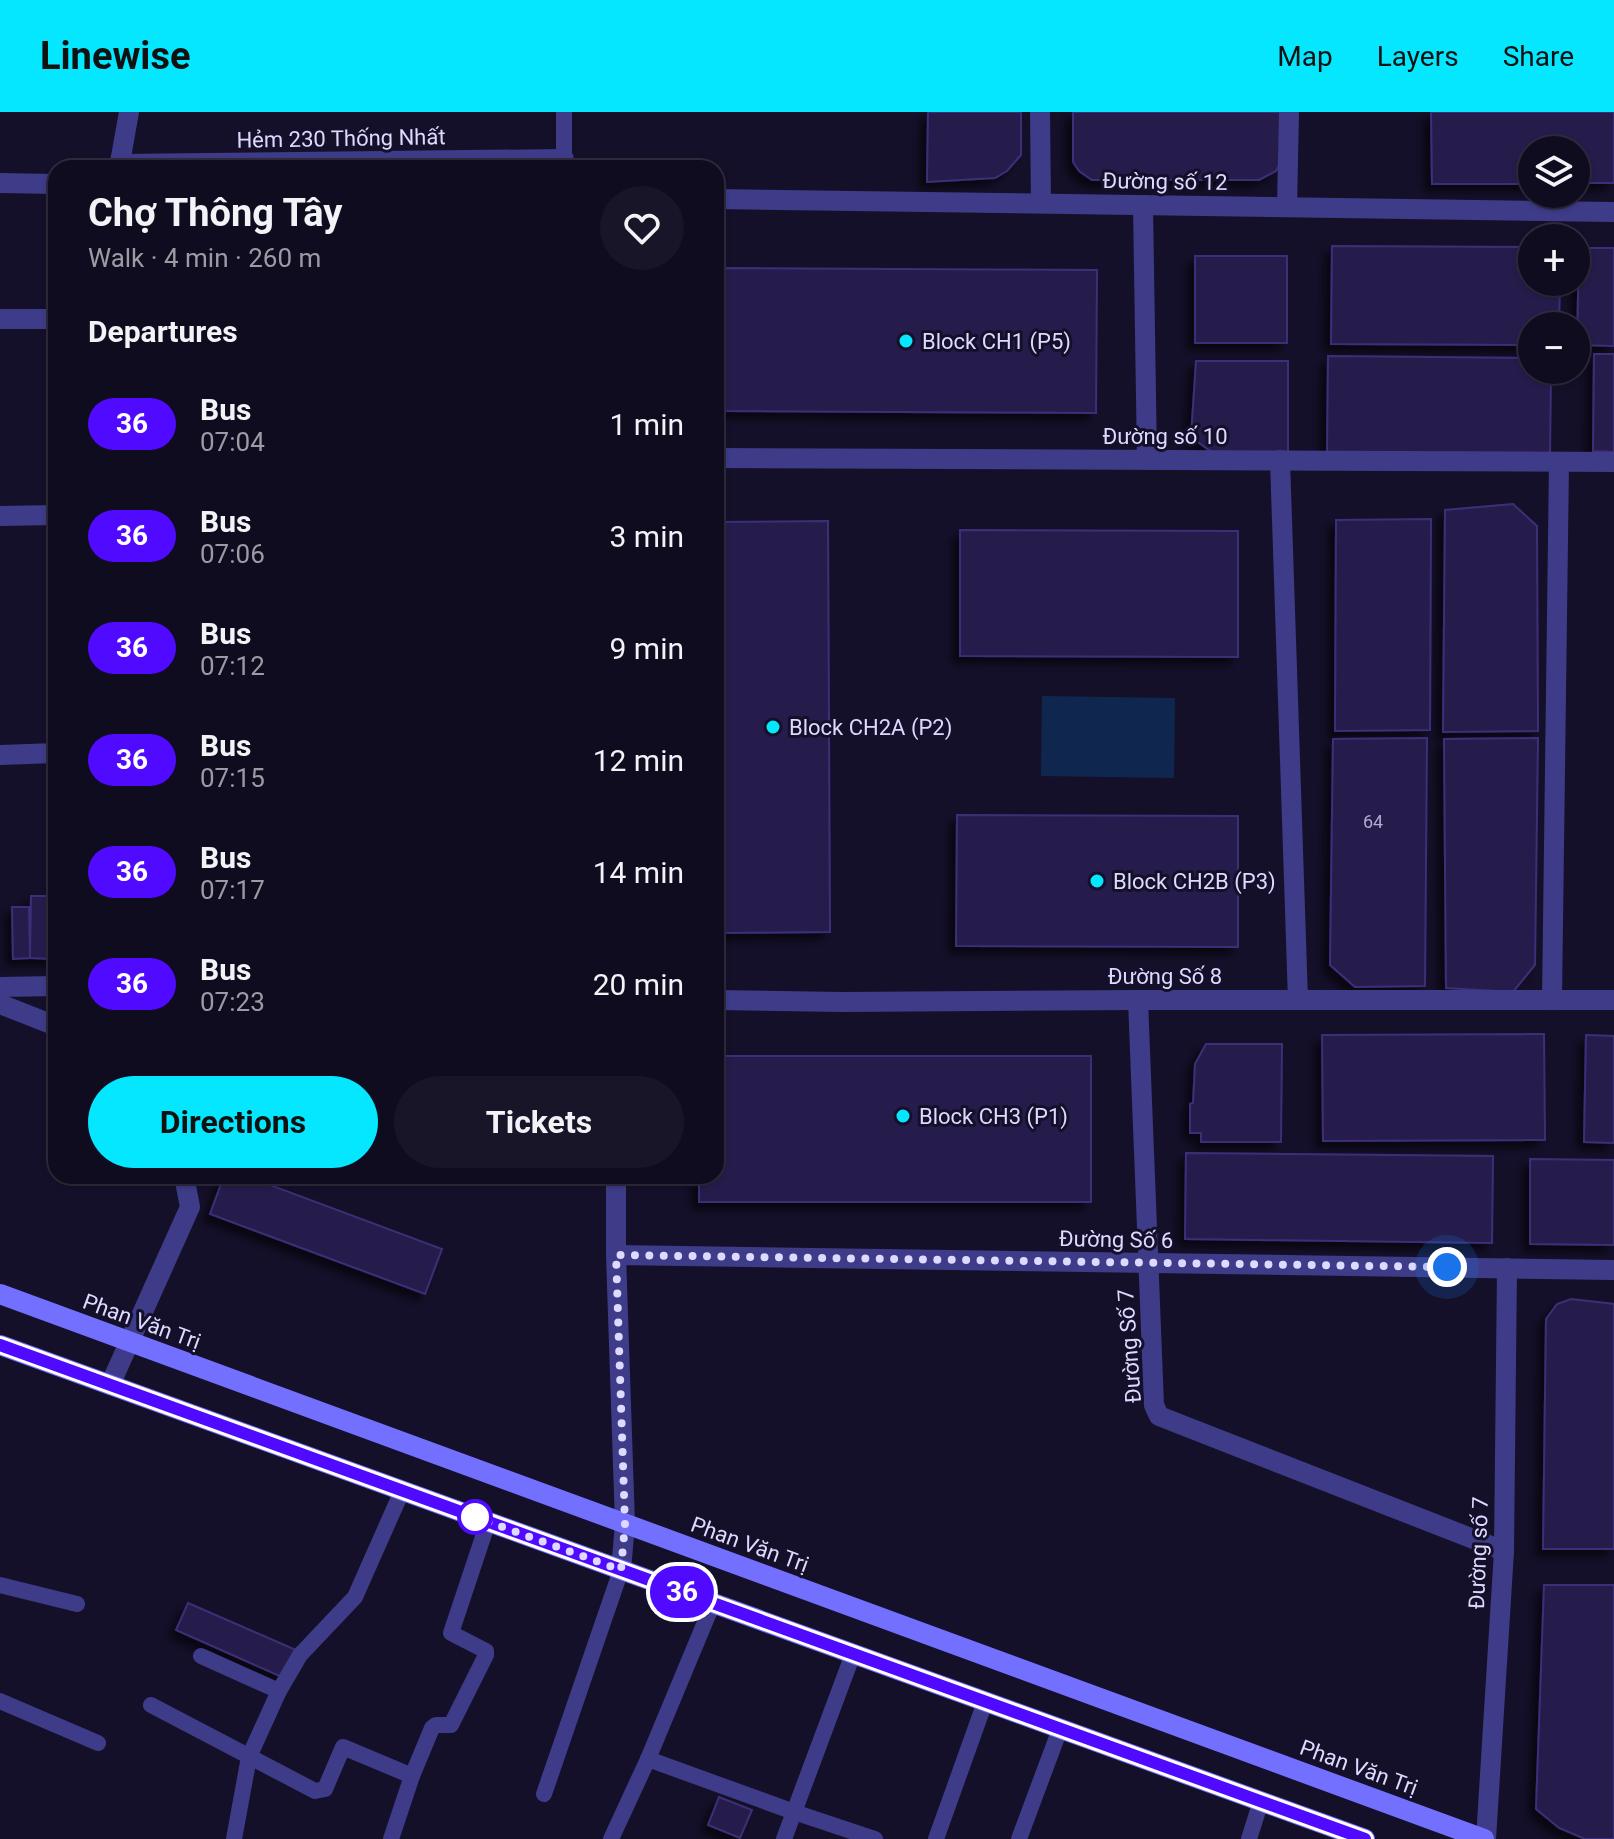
<!DOCTYPE html>
<html lang="en">
<head>
<meta charset="utf-8">
<style>
	:root { --surface:#100c20; --page:#191529; --text:#f1f3f6; --muted:#9c9ba5; --line:#302c3e; --accent:#05e6ff }
	body { margin:0; font-family:Roboto,sans-serif; background:var(--page); color:var(--text); height:100vh; display:flex; flex-direction:column; font-size:30px; white-space:nowrap }
	* { box-sizing:border-box; margin:0 }
	p { font-size:26px; color:var(--muted) }
	.icon { flex:none; width:44px; height:44px; fill:none; stroke:currentColor; stroke-width:2; stroke-linecap:round; stroke-linejoin:round }
	.map { position:relative; flex:1; overflow:hidden }
	.details { position:absolute; left:48px; top:48px; width:676px; height:1024px; display:flex; flex-direction:column; background:var(--surface); border-radius:24px; box-shadow:0 2px 6px #0004,0 0 0 2px var(--line) }
	.details>* { flex:none }
	.badge { padding:0 16px; border-radius:26px; font-size:28px; line-height:52px }
	.tools { position:absolute; left:1518px; top:24px; display:grid; gap:16px }
	.tools a { display:grid; place-items:center; width:72px; height:72px; border-radius:50%; background:var(--surface); box-shadow:0 2px 6px #0004,0 0 0 2px var(--line); font-size:40px }
	.you { position:absolute; width:40px; height:40px; margin:-20px; border:6px solid #fff; border-radius:50%; background:#1a73e8; box-shadow:0 0 0 12px #1a73e833 }
	.map>.badge { position:absolute; translate:-50% -50%; box-shadow:0 0 0 4px #fff }
	h2 { padding:0 40px; font-size:30px; line-height:72px }
	.round { display:grid; place-items:center; flex:none; width:84px; height:84px; border-radius:42px; background:var(--page) }
	.summary { display:flex; align-items:center; justify-content:space-between; height:136px; padding:0 40px }
	h1 { font-size:38px; font-weight:700; line-height:60px }
	.cta { display:flex; gap:16px; margin-top:auto; padding:16px 40px }
	.cta a { flex:1; height:92px; border-radius:48px; background:var(--accent); color:#111; font-size:32px; font-weight:700; line-height:92px; text-align:center }
	.cta a+a { background:var(--page); color:var(--text) }
	ul { padding:0; list-style:none }
	li { display:flex; align-items:center; gap:24px; height:112px; padding:0 40px }
	li div { flex:1 }
	li b { display:block; font-size:30px }
	li em { font-style:normal }
	li .badge { min-width:88px; font-weight:700; text-align:center }
	header { display:flex; align-items:center; gap:48px; box-sizing:border-box; height:112px; padding:0 40px; background:var(--accent); color:#111 }
	header strong { font-size:38px }
	nav { display:flex; gap:44px; margin-inline-start:auto; font-size:28px }
	.map>svg:first-child { display:block }
	.water { fill:#0f274f }
	.building { fill:#261c4b; stroke:#3d2f77; stroke-width:2; filter:url(#shadow) }
	.lines { fill:none; stroke-linecap:round; stroke-linejoin:round }
	.lane { stroke:#3e3c88; stroke-width:16 }
	.street { stroke:#3e3c88; stroke-width:20 }
	.secondary { stroke:#7370ff; stroke-width:20 }
	.line-casing { stroke:#fff; stroke-width:18 }
	.line { stroke:#4f0aff; stroke-width:12 }
	.walk { stroke:#ddd9ff; stroke-width:8; stroke-dasharray:0 14.4 }
	.poi-dot { fill:#05e6ff; stroke:#15102a; stroke-width:3 }
	.stop-dot { fill:#fff; stroke:#4f0aff; stroke-width:4 }
	.labels { text-anchor:middle; stroke-width:6; stroke-linejoin:round; paint-order:stroke }
	.number-label { font-size:18px; fill:#afaad2 }
	.street-label { font-size:22px; fill:#ddd9ff; stroke:#15102a }
	.poi-label { font-size:22px; fill:#ddd9ff; stroke:#15102a; text-anchor:start }
</style>
</head>
<body>
<header>
<strong>Linewise</strong>
<nav><a>Map</a><a>Layers</a><a>Share</a></nav>
</header>
<div class="map">
<svg width="1614" height="1727" viewBox="0 0 1614 1727">
	<defs>
		<filter id="shadow"><feDropShadow dx="-7" dy="7" stdDeviation="4" flood-color="#0009"/></filter>
	</defs>
	<rect width="100%" height="100%" fill="#15102a"/>
	<!-- water -->
	<polygon class="water" points="1042,584 1175,586 1174,666 1041,664"/>
	<!-- building -->
	<g class="building">
		<polygon points="928,0 1021,0 1021,43 1007,59 995,66 927,70"/>
		<polygon points="1073,0 1283,0 1283,46 1276,59 1259,68 1092,68 1079,59 1073,50"/>
		<polygon points="1431,0 1614,0 1614,71 1576,71 1576,38 1532,38 1532,72 1432,72"/>
		<polygon points="1332,134 1532,135 1532,170 1560,170 1559,214 1532,214 1532,233 1331,232"/>
		<polygon points="1579,136 1614,136 1614,234 1577,233"/>
		<rect x="1195" y="144" width="92" height="87"/>
		<polygon points="716,156 1097,158 1096,301 716,299"/>
		<polygon points="1594,242 1614,242 1614,340 1593,339"/>
		<polygon points="1328,244 1532,246 1532,258 1551,258 1550,344 1327,342"/>
		<polygon points="1196,249 1288,249 1288,343 1213,341 1191,325"/>
		<polygon points="1513,392 1537,414 1538,619 1443,620 1445,398"/>
		<polygon points="1431,407 1430,618 1335,619 1336,408"/>
		<polygon points="828,409 830,820 716,821 716,410"/>
		<polygon points="960,418 1238,419 1238,545 960,544"/>
		<polygon points="1427,626 1425,874 1355,875 1330,853 1333,627"/>
		<polygon points="1538,626 1535,853 1513,880 1446,876 1444,627"/>
		<polygon points="957,703 1238,704 1238,835 956,834"/>
		<polygon points="31,784 52,784 52,847 30,846"/>
		<polygon points="56,785 56,846 54,846 54,786"/>
		<polygon points="12,795 29,795 30,846 13,847"/>
		<polygon points="1544,922 1545,1028 1323,1029 1322,923"/>
		<polygon points="1586,923 1614,924 1614,1031 1584,1030"/>
		<polygon points="1206,932 1282,932 1281,1030 1201,1030 1201,1021 1190,1021 1190,992 1193,991 1195,952"/>
		<polygon points="716,944 1091,944 1091,1090 699,1090 699,1064 716,1064"/>
		<polygon points="1186,1041 1493,1044 1492,1131 1185,1127"/>
		<polygon points="1530,1047 1614,1048 1614,1133 1530,1132"/>
		<polygon points="224,1064 246,1064 442,1137 425,1182 210,1102"/>
		<polygon points="1571,1187 1614,1192 1614,1437 1543,1437 1546,1207 1557,1192"/>
		<polygon points="1544,1473 1614,1473 1614,1727 1585,1727 1559,1716 1536,1697"/>
		<polygon points="188,1491 296,1538 284,1566 176,1518"/>
		<polygon points="719,1685 752,1698 740,1726 708,1713"/>
	</g>
	<g class="lines">
		<!-- lane -->
		<g class="lane">
			<polyline points="564,56 564,0"/>
			<polyline points="0,1473 77,1492"/>
			<polyline points="201,1544 279,1579"/>
			<polyline points="0,1589 98,1631"/>
			<polyline points="151,1593 315,1679 325,1677 343,1635 412,1664"/>
			<polyline points="648,1647 794,1700 875,1727"/>
			<polyline points="544,1682 621,1458"/>
			<polyline points="234,1727 249,1645 279,1579 300,1543 355,1485 402,1379"/>
			<polyline points="391,1727 412,1664 432,1616 436,1613 451,1613 486,1543 486,1539 451,1521 488,1410"/>
			<polyline points="611,1727 648,1647 713,1491"/>
			<polyline points="784,1727 853,1542"/>
			<polyline points="936,1727 985,1590"/>
			<polyline points="1019,1727 1060,1617"/>
			<polyline points="1249,1727 1261,1689"/>
		</g>
		<!-- street -->
		<g class="street">
			<polyline points="1040,0 1041,91"/>
			<polyline points="119,52 564,47"/>
			<polyline points="119,56 129,0"/>
			<polyline points="0,71 56,72"/>
			<polyline points="716,87 1614,100"/>
			<polyline points="1143,93 1147,348"/>
			<polyline points="1287,95 1289,0"/>
			<polyline points="0,207 56,207"/>
			<polyline points="716,346 1614,350"/>
			<polyline points="1280,348 1298,888"/>
			<polyline points="0,404 56,403"/>
			<polyline points="0,643 56,641"/>
			<polyline points="0,875 56,874"/>
			<polyline points="716,888 842,890 1138,888 1614,888"/>
			<polyline points="1138,888 1154,1293 1159,1304 1504,1439"/>
			<polyline points="1552,888 1559,350"/>
			<polyline points="0,892 56,914"/>
			<polyline points="616,1064 616,1143 625,1412 621,1458"/>
			<polyline points="616,1143 1614,1158"/>
			<polyline points="110,1273 190,1095 184,1064"/>
			<polyline points="1486,1727 1504,1439 1507,1156"/>
		</g>
		<!-- secondary -->
		<g class="secondary">
			<polyline points="0,1182 1484,1727"/>
			<polyline points="0,1233 1365,1727"/>
		</g>
	</g>
	<g class="lines">
		<defs>
			<polyline id="line" points="0,1233 1365,1727"/>
		</defs>
		<!-- line casing -->
		<use href="#line" class="line-casing"/>
		<!-- line -->
		<use href="#line" class="line"/>
		<!-- walk -->
		<polyline class="walk" points="475,1405 621,1458 625,1412 616,1143 1447,1155"/>
	</g>
	<!-- markers -->
	<g class="poi-dot">
		<circle cx="906" cy="229" r="8"/>
		<circle cx="773" cy="615" r="8"/>
		<circle cx="1097" cy="769" r="8"/>
		<circle cx="903" cy="1004" r="8"/>
	</g>
	<circle class="stop-dot" cx="475" cy="1405" r="16"/>
	<g class="labels">
		<!-- number labels -->
		<g class="number-label">
			<text x="1373" y="716">64</text>
		</g>
		<!-- street labels -->
		<g class="street-label">
			<text transform="translate(341 26) rotate(-1)" y="8">Hẻm 230 Thống Nhất</text>
			<text transform="translate(1165 69) rotate(1)" y="8">Đường số 12</text>
			<text x="1165" y="332">Đường số 10</text>
			<text x="1165" y="872">Đường Số 8</text>
			<text transform="translate(1116 1127) rotate(1)" y="8">Đường Số 6</text>
			<text transform="translate(142 1209) rotate(20)" y="8">Phan Văn Trị</text>
			<text transform="translate(1129 1234) rotate(-94)" y="8">Đường Số 7</text>
			<text transform="translate(750 1432) rotate(20)" y="8">Phan Văn Trị</text>
			<text transform="translate(1478 1441) rotate(-88)" y="8">Đường số 7</text>
			<text transform="translate(1359 1655) rotate(20)" y="8">Phan Văn Trị</text>
		</g>
		<!-- poi labels -->
		<g class="poi-label">
			<text x="922" y="237">Block CH1 (P5)</text>
			<text x="789" y="623">Block CH2A (P2)</text>
			<text x="1113" y="777">Block CH2B (P3)</text>
			<text x="919" y="1012">Block CH3 (P1)</text>
		</g>
	</g>
</svg>
<div class="tools">
<a><svg class="icon" aria-label="layers" viewBox="0 0 24 24"><path d="M12 4l9 5-9 5-9-5zM3 14l9 5 9-5"/></svg></a>
<a>+</a>
<a>−</a>
</div>
<div class="you" style="left:1447px;top:1155px"></div>
<b class="badge" style="left:682px;top:1480px;background:#4f0aff;color:#fff">36</b>
<section class="details">
<div class="summary"><div><h1>Chợ Thông Tây</h1><p>Walk · 4 min · 260 m</p></div><a class="round"><svg class="icon" aria-label="heart" viewBox="0 0 24 24"><path d="M12 20l-8-8c-3-5 5-10 8-4 3-6 11-1 8 4z"/></svg></a></div>
<h2>Departures</h2>
<ul>
<li><span class="badge" style="background:#4f0aff;color:#fff">36</span><div><b>Bus</b><p>07:04</p></div><em>1 min</em></li>
<li><span class="badge" style="background:#4f0aff;color:#fff">36</span><div><b>Bus</b><p>07:06</p></div><em>3 min</em></li>
<li><span class="badge" style="background:#4f0aff;color:#fff">36</span><div><b>Bus</b><p>07:12</p></div><em>9 min</em></li>
<li><span class="badge" style="background:#4f0aff;color:#fff">36</span><div><b>Bus</b><p>07:15</p></div><em>12 min</em></li>
<li><span class="badge" style="background:#4f0aff;color:#fff">36</span><div><b>Bus</b><p>07:17</p></div><em>14 min</em></li>
<li><span class="badge" style="background:#4f0aff;color:#fff">36</span><div><b>Bus</b><p>07:23</p></div><em>20 min</em></li>
</ul>
<div class="cta"><a>Directions</a><a>Tickets</a></div>
</section>
</div>
</body>
</html>
